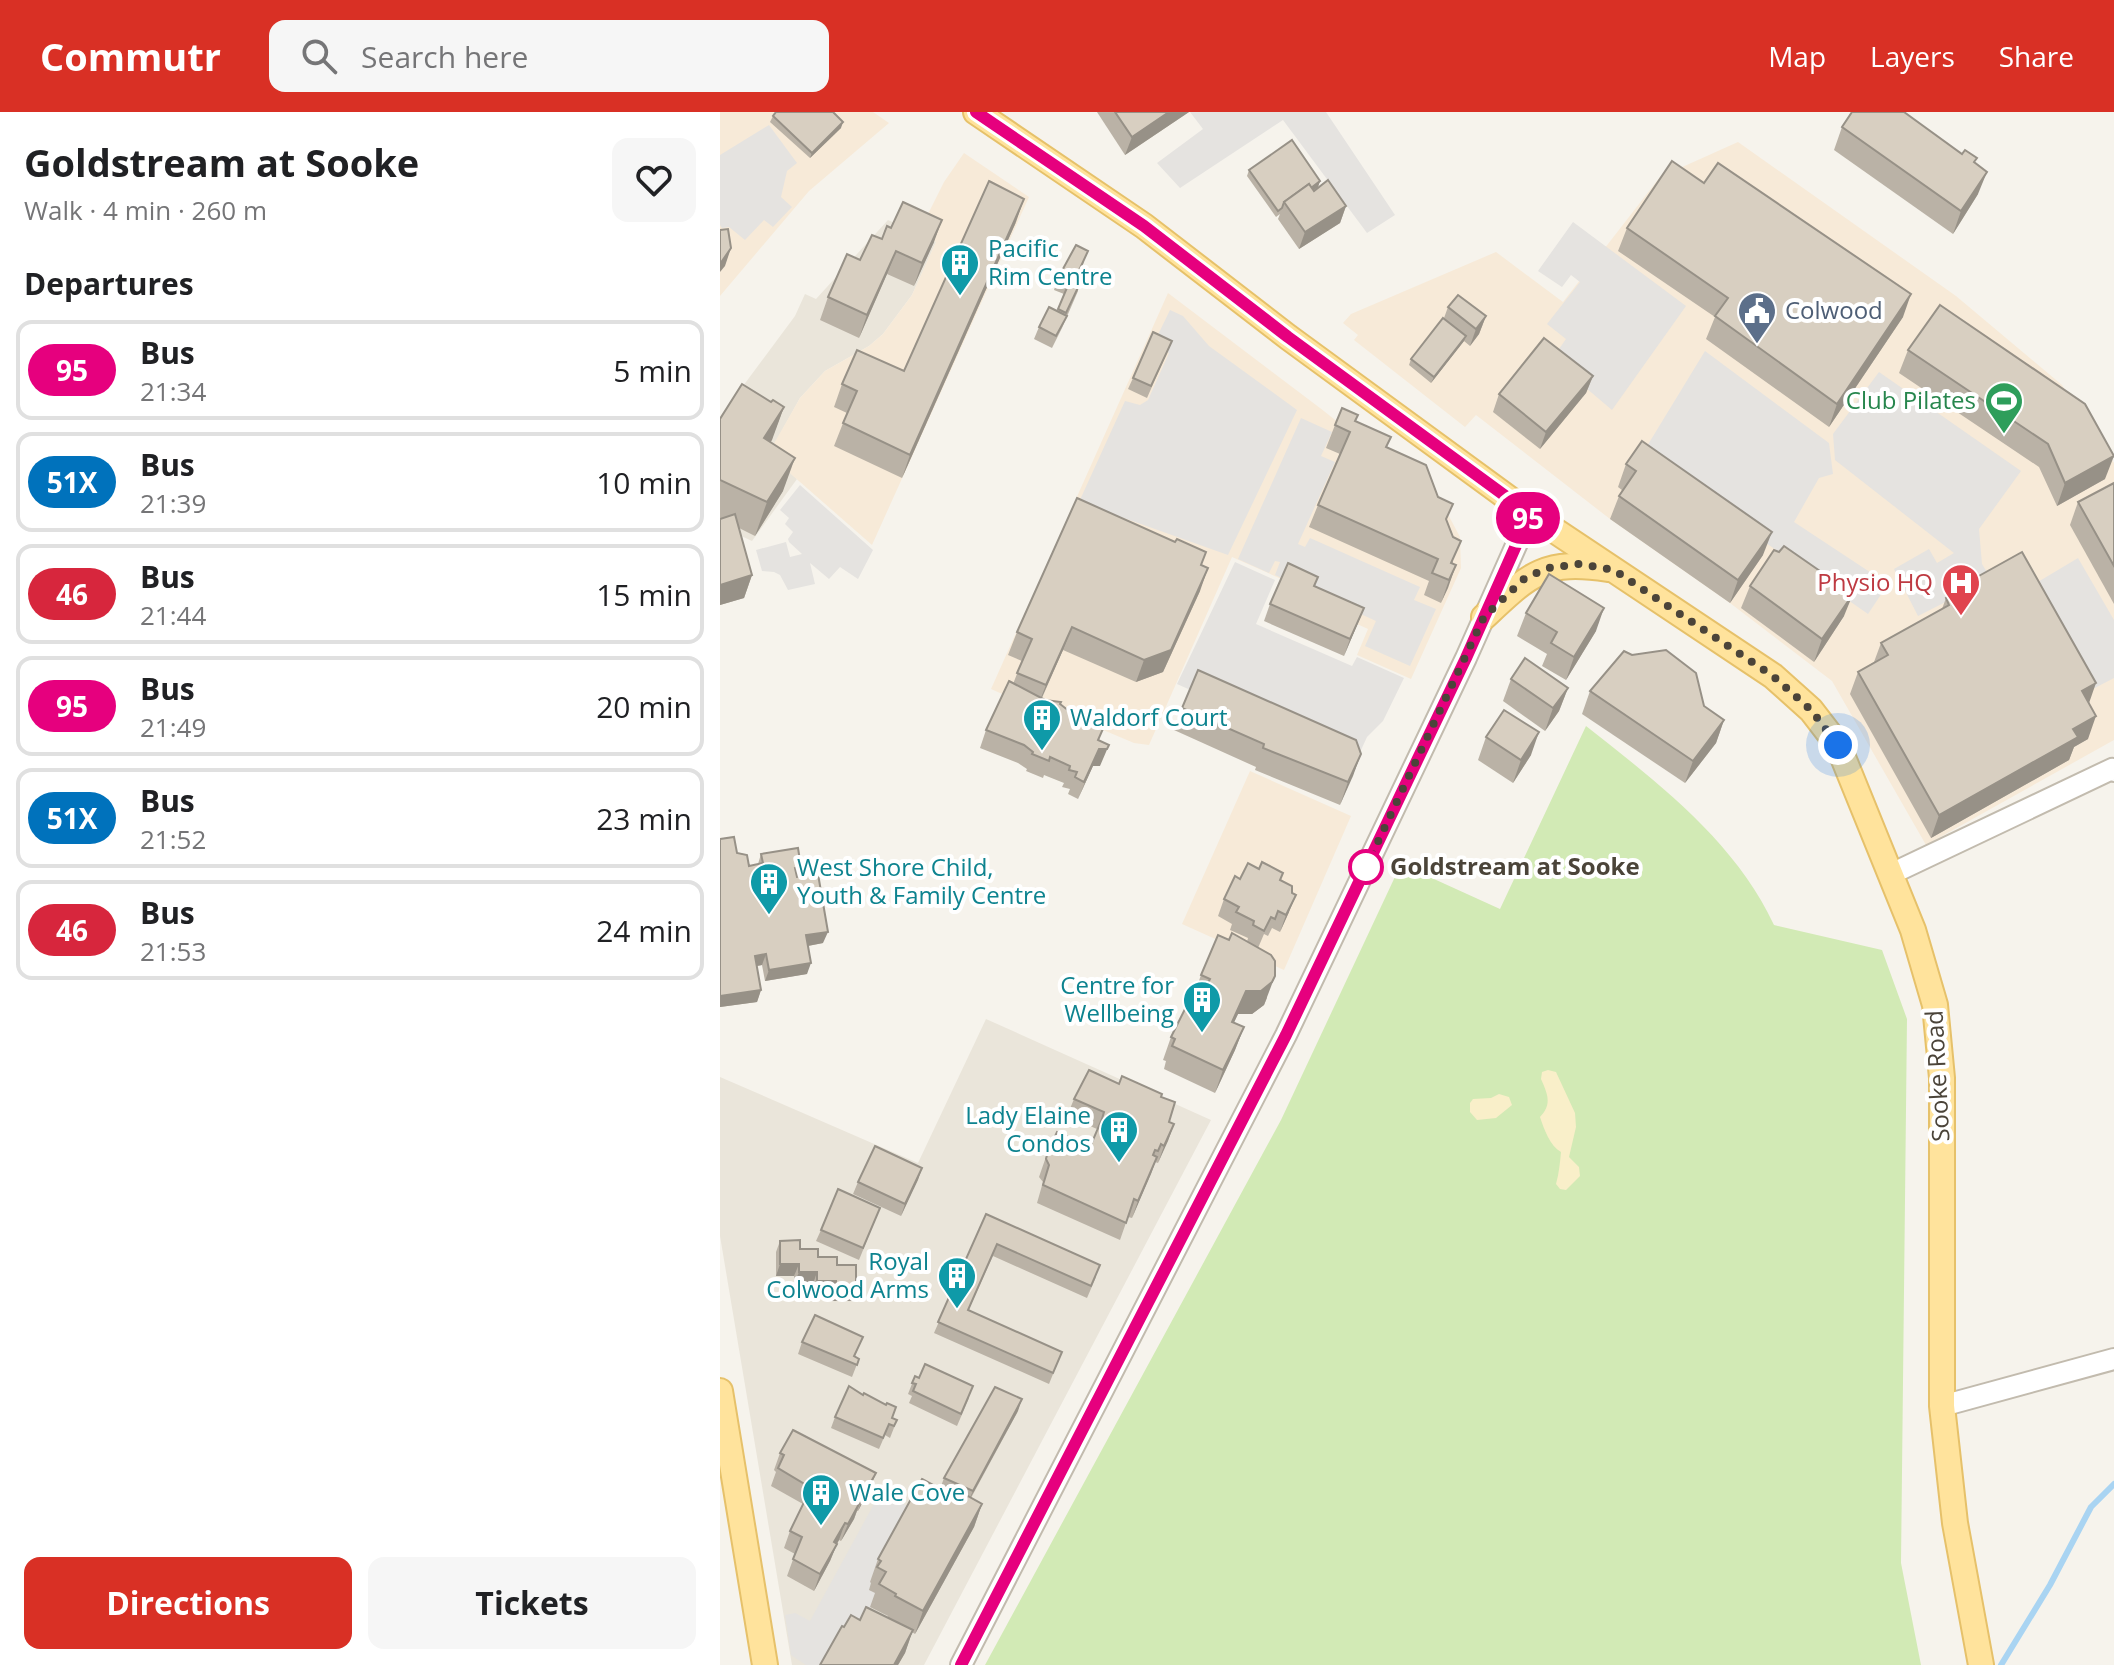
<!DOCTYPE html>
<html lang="en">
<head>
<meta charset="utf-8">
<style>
	:root { --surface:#fff; --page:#f6f6f6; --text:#202124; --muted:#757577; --line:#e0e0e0; --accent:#d93025 }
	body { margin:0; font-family:"Open Sans",sans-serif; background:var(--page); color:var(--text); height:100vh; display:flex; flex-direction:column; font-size:30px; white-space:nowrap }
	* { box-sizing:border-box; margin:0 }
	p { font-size:26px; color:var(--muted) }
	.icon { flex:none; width:44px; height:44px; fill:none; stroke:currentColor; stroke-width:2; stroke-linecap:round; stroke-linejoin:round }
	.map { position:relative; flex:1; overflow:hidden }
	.drawer { display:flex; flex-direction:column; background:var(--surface); width:720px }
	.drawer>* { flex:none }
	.badge { padding:0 16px; border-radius:26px; font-size:28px; line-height:52px }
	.you { position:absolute; width:40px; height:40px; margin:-20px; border:6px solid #fff; border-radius:50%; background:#1a73e8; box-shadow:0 0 0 12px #1a73e833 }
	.map>.badge { position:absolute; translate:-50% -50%; box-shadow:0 0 0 4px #fff }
	h2 { padding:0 24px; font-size:30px; line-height:72px }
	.round { display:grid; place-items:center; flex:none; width:84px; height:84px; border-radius:16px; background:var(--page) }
	.overview { display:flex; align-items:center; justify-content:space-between; height:136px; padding:0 24px }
	h1 { font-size:38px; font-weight:700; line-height:60px }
	.primary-button { display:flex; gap:16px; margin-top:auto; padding:16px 24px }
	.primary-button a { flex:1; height:92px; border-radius:16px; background:var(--accent); color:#fff; font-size:32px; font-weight:700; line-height:92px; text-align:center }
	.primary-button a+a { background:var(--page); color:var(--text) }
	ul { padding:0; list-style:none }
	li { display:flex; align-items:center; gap:24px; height:100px; margin:0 16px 12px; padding:0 8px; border:4px solid var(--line); border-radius:16px }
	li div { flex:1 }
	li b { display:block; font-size:30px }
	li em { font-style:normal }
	li .badge { min-width:88px; font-weight:700; text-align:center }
	header { display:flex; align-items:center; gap:48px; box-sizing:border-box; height:112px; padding:0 40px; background:var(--accent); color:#fff }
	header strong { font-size:38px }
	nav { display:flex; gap:44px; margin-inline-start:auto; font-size:28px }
	.search { width:560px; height:72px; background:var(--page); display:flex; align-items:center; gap:20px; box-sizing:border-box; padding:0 28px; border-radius:16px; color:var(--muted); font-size:30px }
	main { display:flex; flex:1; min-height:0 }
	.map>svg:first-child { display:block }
	.residential { fill:#eae5da }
	.commercial { fill:#f7ead8 }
	.green { fill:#d2eab5 }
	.sand { fill:#f9efc9 }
	.parking { fill:#e5e3e0 }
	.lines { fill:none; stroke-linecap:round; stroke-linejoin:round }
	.stream { stroke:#a9d4f2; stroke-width:6 }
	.minor-casing { stroke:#c2bbae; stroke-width:24 }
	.major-casing { stroke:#e6c16a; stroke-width:28 }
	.minor { stroke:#fff; stroke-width:20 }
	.major { stroke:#ffe39c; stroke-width:24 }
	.wall { fill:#bab2a6 }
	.shaded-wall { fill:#979187 }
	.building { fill:#d8cfc1; stroke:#979187; stroke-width:2 }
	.line-casing { stroke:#fff; stroke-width:18 }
	.line { stroke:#e6007e; stroke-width:12 }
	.walk { stroke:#4b4439; stroke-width:8; stroke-dasharray:0 14.4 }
	.stop-dot { fill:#fff; stroke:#e6007e; stroke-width:4 }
	.labels { text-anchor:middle; stroke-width:8; stroke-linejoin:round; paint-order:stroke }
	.culture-label { font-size:24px; fill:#0d838f; stroke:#fff; text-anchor:start }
	.service-label { font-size:24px; fill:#4e5e75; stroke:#fff; text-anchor:start }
	.leisure-label { font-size:24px; fill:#27864d; stroke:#fff; text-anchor:end }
	.health-label { font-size:24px; fill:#be3a42; stroke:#fff; text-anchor:end }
	.stop-label { font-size:24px; font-weight:bold; fill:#4b4439; stroke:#fff; text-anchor:start }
	.street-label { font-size:24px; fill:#4b4439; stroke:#fff }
</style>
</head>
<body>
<header>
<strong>Commutr</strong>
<div class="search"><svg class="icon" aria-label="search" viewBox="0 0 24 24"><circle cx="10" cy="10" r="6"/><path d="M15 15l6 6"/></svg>Search here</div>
<nav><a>Map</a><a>Layers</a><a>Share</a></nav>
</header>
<main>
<section class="drawer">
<div class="overview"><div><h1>Goldstream at Sooke</h1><p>Walk · 4 min · 260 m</p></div><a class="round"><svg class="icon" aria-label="heart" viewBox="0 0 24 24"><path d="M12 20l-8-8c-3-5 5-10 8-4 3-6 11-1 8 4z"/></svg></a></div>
<h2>Departures</h2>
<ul>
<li><span class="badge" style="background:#e6007e;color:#fff">95</span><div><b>Bus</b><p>21:34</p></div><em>5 min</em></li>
<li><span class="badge" style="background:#0072bc;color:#fff">51X</span><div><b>Bus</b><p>21:39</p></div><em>10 min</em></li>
<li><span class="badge" style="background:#d7263d;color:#fff">46</span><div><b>Bus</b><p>21:44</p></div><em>15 min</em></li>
<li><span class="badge" style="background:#e6007e;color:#fff">95</span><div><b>Bus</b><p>21:49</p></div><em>20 min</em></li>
<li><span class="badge" style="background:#0072bc;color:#fff">51X</span><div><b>Bus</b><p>21:52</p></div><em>23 min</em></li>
<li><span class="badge" style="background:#d7263d;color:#fff">46</span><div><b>Bus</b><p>21:53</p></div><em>24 min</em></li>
</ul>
<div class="primary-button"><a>Directions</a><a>Tickets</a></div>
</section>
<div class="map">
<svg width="1394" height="1553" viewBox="0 0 1394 1553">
	<rect width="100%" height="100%" fill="#f6f3ec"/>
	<!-- residential -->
	<g class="residential">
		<polygon points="168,108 216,130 192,183 163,222 149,234 105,259 80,286 49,342 77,367 32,429 0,414 0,305 75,204 85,182 96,187"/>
		<polygon points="266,907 491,1008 204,1553 72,1553 0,1124 0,965 198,1051"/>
	</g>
	<!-- commercial -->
	<g class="commercial">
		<polygon points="0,0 153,0 169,11 89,79 0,184"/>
		<polygon points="1018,30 1236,184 1342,273 1394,351 1394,628 1206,733 1112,569 1010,491 890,407 756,303 745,315 634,228 638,223 623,211 631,202 776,140 843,190 940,65"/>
		<polygon points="244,41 309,85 152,433 48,342 80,286 105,259 149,234 163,222 192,183 216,130 198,122 224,70"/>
		<polygon points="448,181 600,296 723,393 740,425 741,456 691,567 637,543 648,517 589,490 593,481 512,445 429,633 414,631 324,593 321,599 271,577"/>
		<polygon points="530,659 631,704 564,858 462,812"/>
	</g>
	<!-- green -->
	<path class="green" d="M866 614C937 670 1015 729 1054 813L1162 838 1187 907 1181 1451 1201 1553H265L561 1008 681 752 780 797Z"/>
	<!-- sand -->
	<g class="sand">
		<path d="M828 958 836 960 855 1001 856 1015 849 1045 859 1055 860 1064 846 1078 840 1077 836 1072C839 1061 840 1051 841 1040 830 1034 824 1017 820 1005 833 992 827 981 821 967L822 960Z"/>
		<polygon points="779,982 789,985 792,993 776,1006 757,1008 750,1000 750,991 753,987 771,986"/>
	</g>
	<!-- parking -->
	<g class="parking">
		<polygon points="470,0 606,0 675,103 647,121 563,8 460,76 437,51 483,17"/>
		<polygon points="49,13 77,51 67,59 61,85 72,95 53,115 44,108 25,128 9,115 2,116 0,113 0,43"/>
		<polygon points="853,110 966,194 892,298 832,247 846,227 827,212 860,170 851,163 842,175 818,159"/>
		<polygon points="450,198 463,204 489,234 577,298 508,443 359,390 405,289 420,293 428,288 449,241 433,233"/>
		<polygon points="985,239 1109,331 1113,362 1099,366 1074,410 1168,472 1148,502 921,344"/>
		<polygon points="1159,260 1301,359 1259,417 1262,452 1271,467 1198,504 1174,457 1209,437 1217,451 1234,441 1115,348 1113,322"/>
		<polygon points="581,306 612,320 601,344 615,350 578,432 585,435 590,426 700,475 694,488 716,497 690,554 645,534 656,509 555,463 560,450 555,449 549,461 518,447"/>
		<polygon points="80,373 153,438 138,467 120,455 109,467 90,451 95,472 68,478 60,463 54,460 42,459 36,438 66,430 70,445 82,442 69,430 68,427 73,420 65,412 69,406 60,398"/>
		<polygon points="1358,446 1394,508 1394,566 1371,578 1311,474"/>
		<polygon points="515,450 555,468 536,512 632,554 637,545 684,566 663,609 647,625 635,651 457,572"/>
		<polygon points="160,1381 190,1395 152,1472 158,1483 131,1531 104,1553 86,1553 71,1543 65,1503 75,1501 90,1509"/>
	</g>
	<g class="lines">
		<!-- stream -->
		<polyline class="stream" points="1281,1553 1330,1473 1371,1395 1394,1372"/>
		<defs>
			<g id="minor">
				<polyline points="1171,762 1392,657 1394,659"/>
				<polyline points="1222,1294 1394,1247"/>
				<polyline points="241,1553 566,923 746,546 810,402"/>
			</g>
			<g id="major">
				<polyline points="256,0 424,114 568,225 810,402 1053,564 1091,598 1118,633 1193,818 1215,893 1222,966 1222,1294 1235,1411 1261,1553"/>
				<path d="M764 505C809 463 823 447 888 457"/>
				<polyline points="0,1279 45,1553"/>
			</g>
		</defs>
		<!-- minor casing -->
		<use href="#minor" class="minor-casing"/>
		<!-- major casing -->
		<use href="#major" class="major-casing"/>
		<!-- minor -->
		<use href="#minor" class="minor"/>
		<!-- major -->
		<use href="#major" class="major"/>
	</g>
	<!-- wall -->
	<g class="wall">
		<polygon points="377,0 469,0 405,43"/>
		<polygon points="53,4 121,16 90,46 50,10"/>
		<polygon points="1122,15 1242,42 1255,51 1258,82 1233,122 1114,38"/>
		<polygon points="529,58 600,69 598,75 626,94 620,111 579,137 558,107 560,102 556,105 527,64"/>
		<polygon points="296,110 182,366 114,334 127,301 114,295 122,272 184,259"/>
		<polygon points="907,116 1183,205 1109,315 986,227 995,205 898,139"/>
		<polygon points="162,127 214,130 194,174 167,162 139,226 100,208 108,185 140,148"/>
		<polygon points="364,150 357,165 358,179 342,216 332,236 314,227 319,215 337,199 344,182 334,178 338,166"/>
		<polygon points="728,195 766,204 759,222 750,234 744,229 711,271 689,253 691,247 724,206"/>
		<polygon points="452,229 427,286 408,277 413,266"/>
		<polygon points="1188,238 1385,367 1337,394 1319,355 1179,261"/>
		<polygon points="873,264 866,281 820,337 773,300 779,282"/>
		<polygon points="51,290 64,295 50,331 63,379 35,424 19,416 32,463 24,486 0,493 0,307"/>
		<polygon points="635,309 667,336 727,409 733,452 736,453 721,491 704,483 709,469 589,415 598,393 620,342 606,336 615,313"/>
		<polygon points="906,352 1043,443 1010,491 890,407 899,384 902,378 898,375"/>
		<polygon points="1394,371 1394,492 1350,413 1358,390"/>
		<polygon points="1059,440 1124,504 1094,550 1021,496 1030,474"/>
		<polygon points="481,453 480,479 443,560 416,570 343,538 322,586 340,592 379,629 380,654 373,654 358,687 348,682 350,677 342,675 344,671 324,663 323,666 306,659 307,657 298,651 260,636 266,618 293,572 302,549 288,543 297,520"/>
		<polygon points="595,474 644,496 624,544 544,509 550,492"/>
		<polygon points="1239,475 1369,591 1368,627 1354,635 1349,648 1211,726 1130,582 1138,560 1154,550 1161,531 1222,497 1226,486 1238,479"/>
		<polygon points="806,501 876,519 846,568 822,554 827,542 797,524"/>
		<polygon points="912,543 1004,608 996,631 965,671 862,602 870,579"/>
		<polygon points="791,567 848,576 839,599 825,619 783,589"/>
		<polygon points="462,596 641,642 620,693 535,658 536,655 454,618"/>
		<polygon points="766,625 811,643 793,671 758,648"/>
		<polygon points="0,727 17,741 29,754 38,752 41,742 77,765 103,831 88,834 87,862 45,869 42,853 37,854 41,878 37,890 0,895"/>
		<polygon points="520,767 561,768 569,800 560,820 552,816 548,824 544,822 538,836 547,886 544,893 532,902 518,902 514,910 524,915 515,938 495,981 444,957 446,949 443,948 451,925 473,886 481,863 509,828 527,830 528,826 510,818 512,812 498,804 504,787"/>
		<polygon points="399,972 441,985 449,1010 454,1012 438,1051 435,1050 412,1106 408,1105 400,1128 317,1091 323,1070 319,1065 328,1039 370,1035 377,1020 377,1017 347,1004 354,987"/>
		<polygon points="202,1056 181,1104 133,1082 138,1070"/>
		<polygon points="160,1096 139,1148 96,1129 101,1118"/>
		<polygon points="266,1102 376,1165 367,1186 273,1144 248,1199 342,1240 329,1272 214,1221"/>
		<polygon points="60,1129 117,1153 132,1189 112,1189 112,1180 93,1180 93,1172 74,1172 74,1164 56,1164 56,1140"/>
		<polygon points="143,1225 135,1244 139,1247 132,1265 78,1242 82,1230"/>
		<polygon points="195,1264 249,1286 237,1314 189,1291 192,1284 188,1282"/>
		<polygon points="298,1299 251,1386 262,1392 254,1415 195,1522 192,1520 185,1541 178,1553 100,1553 124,1515 140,1508 167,1506 168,1504 150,1495 155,1481 149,1478 151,1471 150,1470 158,1447 220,1377 224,1366"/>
		<polygon points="115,1305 172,1306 177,1308 170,1326 165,1323 159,1337 111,1316"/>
		<polygon points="60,1341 156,1361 149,1378 138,1399 137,1399 134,1407 121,1429 119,1428 117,1432 110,1449 94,1479 67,1464 75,1442 64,1436 70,1419 83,1392 51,1374 56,1360 54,1358"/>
	</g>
	<!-- shaded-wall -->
	<g class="shaded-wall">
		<polygon points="449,0 469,0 405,43 412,25"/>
		<polygon points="123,10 121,16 90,46 92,41"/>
		<polygon points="1267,60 1258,82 1233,122 1241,99"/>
		<polygon points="600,69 598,75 569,96 567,93"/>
		<polygon points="304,87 296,110 182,366 190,343"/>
		<polygon points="626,94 620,111 579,137 585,120"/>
		<polygon points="222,108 214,130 194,174 202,151"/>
		<polygon points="11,136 5,154 0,160 0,152"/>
		<polygon points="176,139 167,162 139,226 147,203"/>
		<polygon points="1191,182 1183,205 1109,315 1117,292"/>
		<polygon points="766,204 759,222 750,234 756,217"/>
		<polygon points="746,224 744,229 711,271 714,265"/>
		<polygon points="873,264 866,281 820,337 826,320"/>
		<polygon points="64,295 52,328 32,360 44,326"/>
		<polygon points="1394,344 1385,367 1337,394 1345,371"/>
		<polygon points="75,346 63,379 35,424 47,390"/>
		<polygon points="1052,420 1043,443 1010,491 1018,468"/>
		<polygon points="736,453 728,476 721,491 729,468"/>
		<polygon points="488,456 480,479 443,560 416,570 424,548"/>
		<polygon points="32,463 24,486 0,493 0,473"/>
		<polygon points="1133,482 1124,504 1094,550 1102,527"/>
		<polygon points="644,496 637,513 624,544 630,527"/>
		<polygon points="884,496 876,519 846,568 854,545"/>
		<polygon points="352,515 343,538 317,596 326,573"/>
		<polygon points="1376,571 1368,594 1362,579"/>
		<polygon points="848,576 839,599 825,619 833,596"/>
		<polygon points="1376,604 1368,627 1354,635 1349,648 1211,726 1219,703 1353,617"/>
		<polygon points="1004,608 996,631 965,671 973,649"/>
		<polygon points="819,620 811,643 793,671 801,648"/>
		<polygon points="389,633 380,654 373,654 358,687 379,637"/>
		<polygon points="641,642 633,664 620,693 628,670"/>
		<polygon points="81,755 77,766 75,756"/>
		<polygon points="576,783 569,800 560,820 566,803"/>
		<polygon points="108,820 103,831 82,835 86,823"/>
		<polygon points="46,842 42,853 31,855 35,844"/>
		<polygon points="91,851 87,862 45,869 49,858"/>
		<polygon points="555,864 544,893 532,902 518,902 504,932 512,910 526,879"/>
		<polygon points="41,878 37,890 0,895 0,884"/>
		<polygon points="524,915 515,938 495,981 503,958"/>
		<polygon points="454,1012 448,1029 438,1051 444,1034"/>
		<polygon points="437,1045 431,1062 412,1106 418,1089"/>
		<polygon points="202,1056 198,1068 181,1104 185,1092"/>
		<polygon points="60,1152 79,1152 74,1164 56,1164"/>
		<polygon points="79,1160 97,1160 93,1172 74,1172"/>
		<polygon points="97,1169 116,1169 112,1180 93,1180"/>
		<polygon points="116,1177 136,1177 132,1189 112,1189"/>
		<polygon points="302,1287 298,1299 248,1390 253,1379"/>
		<polygon points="156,1361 149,1378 138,1399 144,1382"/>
		<polygon points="140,1390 134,1407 121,1429 128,1412"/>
		<polygon points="262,1392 254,1415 195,1522 203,1499"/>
		<polygon points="125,1411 119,1428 108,1448 114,1430"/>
		<polygon points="117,1432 110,1449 94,1479 100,1462"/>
		<polygon points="193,1518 185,1541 178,1553 174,1553"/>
	</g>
	<!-- building -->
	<g class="building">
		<polygon points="56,0 113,0 123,10 92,41 53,4"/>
		<polygon points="395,0 449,0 412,25"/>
		<polygon points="1132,0 1184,0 1242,42 1245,38 1257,46 1254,50 1267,60 1241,99 1122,15"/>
		<polygon points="572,28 600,69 591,76 589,72 564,90 562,96 558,99 529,58"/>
		<polygon points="952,49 984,71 998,51 1191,182 1117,292 995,204 1008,186 907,116"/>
		<polygon points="608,68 626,94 585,120 564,90 589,72 594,79"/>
		<polygon points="269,69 304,87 190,343 123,311 137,279 122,272 137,238 184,259"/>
		<polygon points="183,90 222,108 202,151 176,139 147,203 108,185 127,142 140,148 152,123 162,127 167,114 171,116"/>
		<polygon points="8,117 11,136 0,152 0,118"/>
		<polygon points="356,133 368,139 356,165 362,167 346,201 338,197 349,171 338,166"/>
		<polygon points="738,183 766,204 756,217 728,195"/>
		<polygon points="1220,193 1365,292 1394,344 1345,371 1328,332 1188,238"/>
		<polygon points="329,195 347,204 336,224 319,215"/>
		<polygon points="723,206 746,224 714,265 691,247"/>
		<polygon points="433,220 452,229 431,274 413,266"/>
		<polygon points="824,226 873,264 826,320 779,282"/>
		<polygon points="22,272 51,290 53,288 64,295 44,326 75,346 47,390 0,368 0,307"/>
		<polygon points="622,296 638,303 635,309 671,325 666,335 706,353 718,385 733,392 726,407 733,425 741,429 731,451 736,453 729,468 712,461 718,447 598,393 630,320 615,313"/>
		<polygon points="922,329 1052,420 1018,468 899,384 916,359 906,352"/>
		<polygon points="1394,371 1394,454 1358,390"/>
		<polygon points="357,386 455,430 457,427 486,440 481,453 488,456 451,538 424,548 352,515 326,573 297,561 312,527 297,520"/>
		<polygon points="15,402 32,463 0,473 0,407"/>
		<polygon points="1064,434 1133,482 1102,527 1030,474 1054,438 1059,440"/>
		<polygon points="1302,440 1376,571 1362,579 1376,604 1353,617 1358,625 1219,703 1138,560 1168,543 1161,531 1229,493 1226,486 1241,478 1239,475"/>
		<polygon points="568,451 598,465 594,474 644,496 630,527 550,492"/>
		<polygon points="829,462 884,496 854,545 831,531 837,520 806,501"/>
		<polygon points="946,538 976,561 984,594 1004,608 973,649 870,579 904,539 912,543"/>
		<polygon points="805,546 848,576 833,596 791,567"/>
		<polygon points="478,558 636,628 641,642 628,670 543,636 544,632 462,596"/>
		<polygon points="289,569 325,588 341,590 340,592 349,599 369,608 371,604 386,610 378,628 389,633 387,637 379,637 364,670 355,665 357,660 349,658 350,654 330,645 329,649 312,642 313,640 304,633 266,618"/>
		<polygon points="784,598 819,620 801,648 766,625"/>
		<polygon points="14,725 17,741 27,743 29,754 43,751 41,742 78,736 81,755 75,756 77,765 98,762 108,820 86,823 91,851 49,858 46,842 35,844 41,878 0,884 0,727"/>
		<polygon points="542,750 563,761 560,768 572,774 572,781 576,783 566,803 558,799 555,807 551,805 544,819 533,813 534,809 516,800 519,795 504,787 515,764 520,767 528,751 539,757"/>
		<polygon points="512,821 551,843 555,849 555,864 552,870 541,879 526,879 512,910 524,915 503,958 452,934 455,927 451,925 471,885 479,889 490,867 481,863 498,823 509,828"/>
		<polygon points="369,958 399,972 402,964 442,982 441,985 455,990 449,1010 454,1012 444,1034 441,1032 438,1039 435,1038 433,1043 437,1045 418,1089 414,1087 406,1111 323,1073 329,1053 326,1047 328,1039 337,1020 370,1035 382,1007 384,1000 354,987"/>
		<polygon points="155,1034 202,1056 185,1092 138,1070"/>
		<polygon points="118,1077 160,1096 143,1136 101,1118"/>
		<polygon points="266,1102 380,1153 371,1174 277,1132 248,1198 342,1240 333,1261 218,1210"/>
		<polygon points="80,1128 80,1137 98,1137 98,1145 117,1145 117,1153 136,1153 136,1177 116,1177 116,1169 97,1169 97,1160 79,1160 79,1152 60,1152 60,1129"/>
		<polygon points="95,1203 143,1225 134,1244 139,1247 137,1253 82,1230"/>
		<polygon points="205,1252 253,1274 241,1302 193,1279 196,1272 192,1271 195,1264 199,1266"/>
		<polygon points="129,1274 143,1283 144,1281 166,1293 167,1291 176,1295 172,1306 177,1308 174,1314 169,1312 163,1326 115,1305"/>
		<polygon points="275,1275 302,1287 253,1379 224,1366"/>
		<polygon points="73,1318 156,1361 144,1382 141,1381 137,1388 140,1390 128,1412 125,1411 114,1430 117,1432 100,1462 73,1447 82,1425 70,1419 91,1376 58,1356 64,1343 60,1341"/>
		<polygon points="202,1367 224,1379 228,1373 262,1392 203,1499 175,1484 176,1482 159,1472 166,1460 157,1455 161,1449 158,1447"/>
		<polygon points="146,1495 193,1518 174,1553 100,1553 122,1514 124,1515 131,1503 140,1508"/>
	</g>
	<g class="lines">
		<defs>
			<polyline id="line" points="241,1553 566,923 746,546 810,402 568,225 424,114 256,0"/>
		</defs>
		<!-- line casing -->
		<use href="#line" class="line-casing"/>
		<!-- line -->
		<use href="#line" class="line"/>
		<!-- walk -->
		<polyline class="walk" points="646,755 764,505 805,466 828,456 859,452 894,458 1053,564 1091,598 1118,633"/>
	</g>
	<!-- icons -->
	<defs>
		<symbol id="building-pin" viewBox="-11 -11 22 30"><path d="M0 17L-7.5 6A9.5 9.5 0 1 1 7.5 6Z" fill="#0f9aa8" stroke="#fff"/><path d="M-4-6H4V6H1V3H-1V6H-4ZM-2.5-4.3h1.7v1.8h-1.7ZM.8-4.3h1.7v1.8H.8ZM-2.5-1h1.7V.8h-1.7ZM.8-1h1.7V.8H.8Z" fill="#fff"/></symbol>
		<symbol id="civic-pin" viewBox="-11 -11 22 30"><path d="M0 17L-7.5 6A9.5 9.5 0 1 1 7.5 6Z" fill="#5c6f8a" stroke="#fff"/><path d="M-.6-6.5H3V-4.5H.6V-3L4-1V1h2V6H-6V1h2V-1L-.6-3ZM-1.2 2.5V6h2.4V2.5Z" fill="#fff"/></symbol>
		<symbol id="stadium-pin" viewBox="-11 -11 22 30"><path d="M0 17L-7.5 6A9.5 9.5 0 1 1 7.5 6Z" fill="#2e9e5b" stroke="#fff"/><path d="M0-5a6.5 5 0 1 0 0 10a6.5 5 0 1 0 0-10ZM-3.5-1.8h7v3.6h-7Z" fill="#fff"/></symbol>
		<symbol id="hospital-pin" viewBox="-11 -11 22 30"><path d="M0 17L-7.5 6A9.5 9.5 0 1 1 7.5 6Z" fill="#e0444e" stroke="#fff"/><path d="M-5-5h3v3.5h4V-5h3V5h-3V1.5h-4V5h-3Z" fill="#fff"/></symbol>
	</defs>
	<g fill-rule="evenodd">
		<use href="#building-pin" x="218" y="129" width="44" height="60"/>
		<use href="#civic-pin" x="1015" y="177" width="44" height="60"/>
		<use href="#stadium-pin" x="1262" y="267" width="44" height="60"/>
		<use href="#hospital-pin" x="1219" y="449" width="44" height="60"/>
		<use href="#building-pin" x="300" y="584" width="44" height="60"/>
		<use href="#building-pin" x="27" y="748" width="44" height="60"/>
		<use href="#building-pin" x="460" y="866" width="44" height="60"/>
		<use href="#building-pin" x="377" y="996" width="44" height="60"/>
		<use href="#building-pin" x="215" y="1142" width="44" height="60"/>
		<use href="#building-pin" x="79" y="1359" width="44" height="60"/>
	</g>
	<!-- markers -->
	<circle class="stop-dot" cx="646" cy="755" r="16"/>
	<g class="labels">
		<!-- culture labels -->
		<g class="culture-label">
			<text x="268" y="145">Pacific<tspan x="268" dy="28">Rim Centre</tspan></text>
			<text x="350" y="614">Waldorf Court</text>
			<text x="77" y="764">West Shore Child,<tspan x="77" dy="28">Youth &amp; Family Centre</tspan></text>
			<text x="454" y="882" text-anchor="end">Centre for<tspan x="454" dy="28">Wellbeing</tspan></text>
			<text x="371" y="1012" text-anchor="end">Lady Elaine<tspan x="371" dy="28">Condos</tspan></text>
			<text x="209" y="1158" text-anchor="end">Royal<tspan x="209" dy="28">Colwood Arms</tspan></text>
			<text x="129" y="1389">Wale Cove</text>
		</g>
		<!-- service labels -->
		<g class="service-label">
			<text x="1065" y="207">Colwood</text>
		</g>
		<!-- leisure labels -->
		<g class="leisure-label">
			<text x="1256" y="297">Club Pilates</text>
		</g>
		<!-- health labels -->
		<g class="health-label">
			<text x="1213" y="479">Physio HQ</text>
		</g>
		<!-- stop labels -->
		<g class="stop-label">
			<text x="670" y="763">Goldstream at Sooke</text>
		</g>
		<!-- street labels -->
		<g class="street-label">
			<text transform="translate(1218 964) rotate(-93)" y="8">Sooke Road</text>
		</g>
	</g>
</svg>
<div class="you" style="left:1118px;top:633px"></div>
<b class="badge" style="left:808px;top:406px;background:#e6007e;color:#fff">95</b>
</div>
</main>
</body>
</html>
